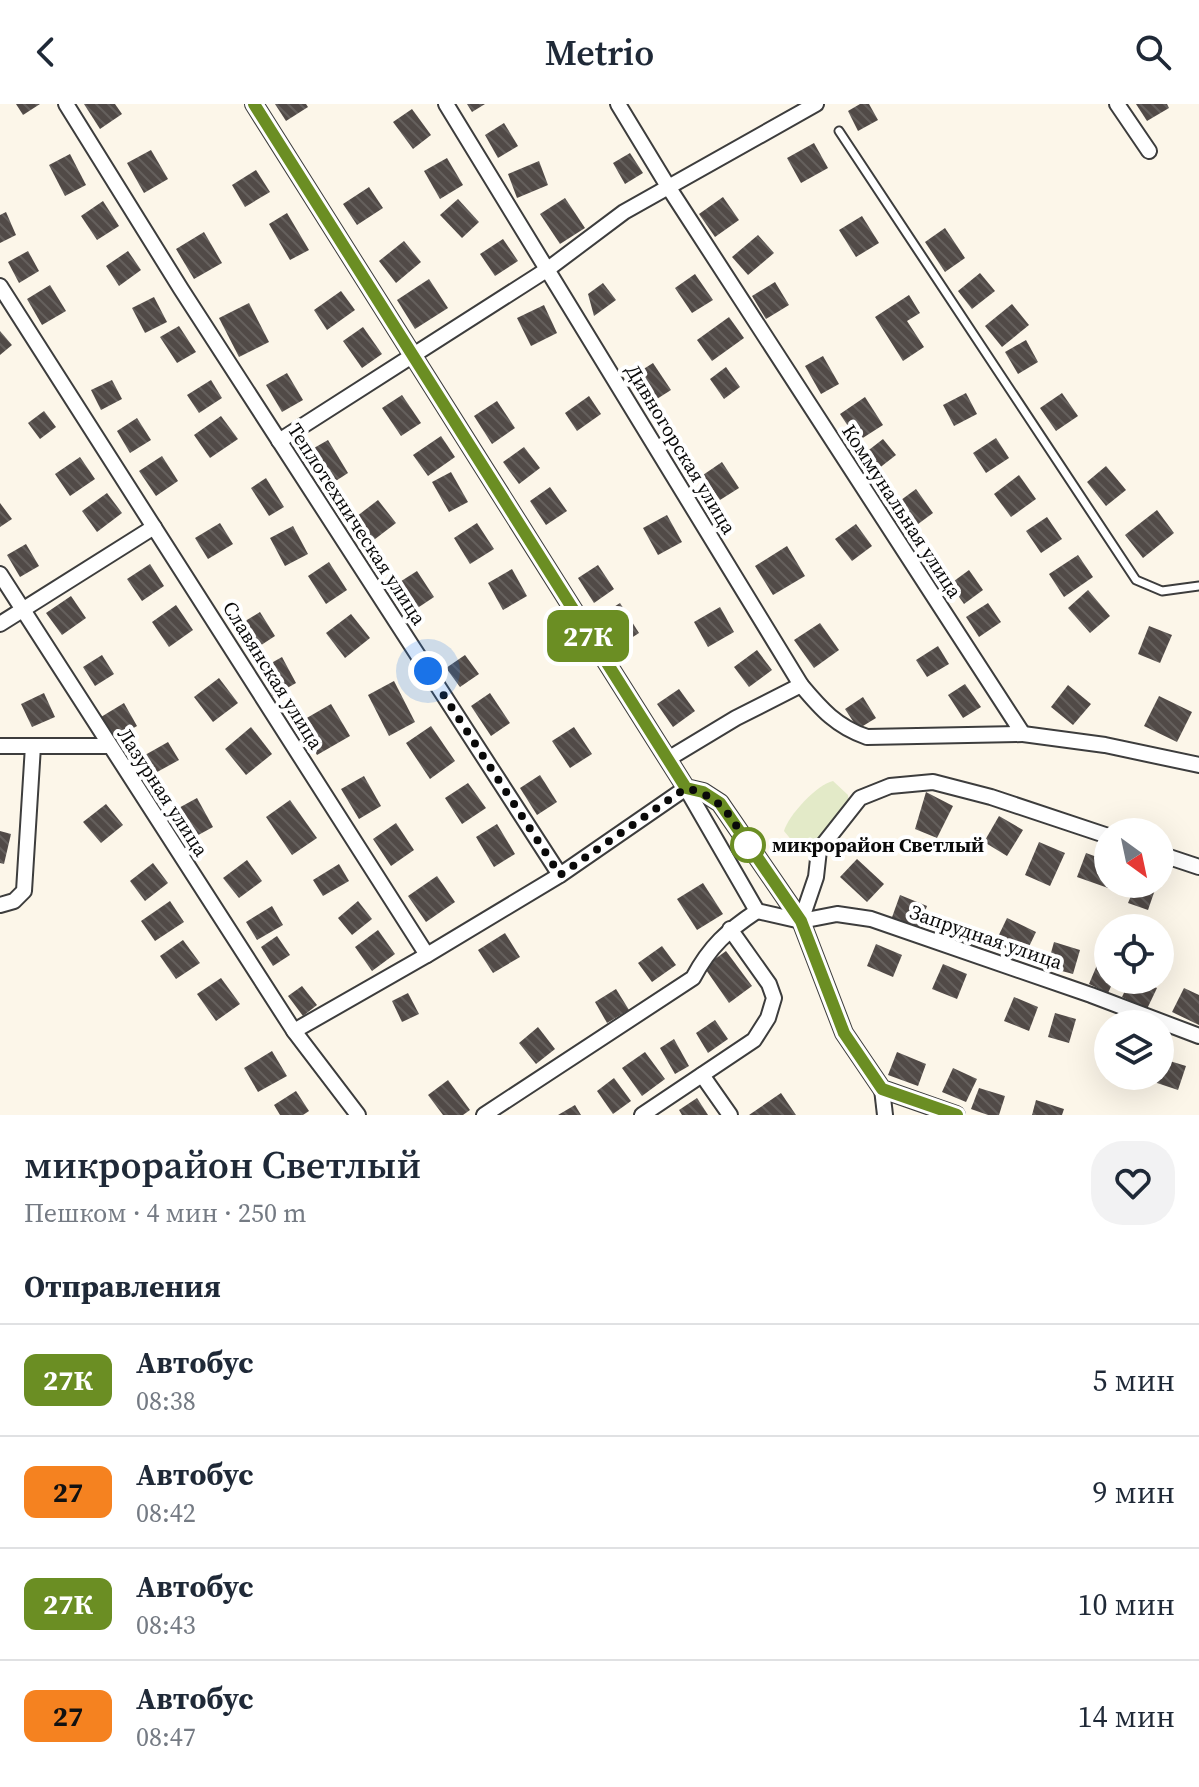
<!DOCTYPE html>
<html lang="ru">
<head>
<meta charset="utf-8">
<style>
	:root { --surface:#fff; --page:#f2f2f3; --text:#1f2937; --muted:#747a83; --line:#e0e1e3 }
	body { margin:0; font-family:"Source Serif 4",serif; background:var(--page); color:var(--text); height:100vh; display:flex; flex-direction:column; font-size:30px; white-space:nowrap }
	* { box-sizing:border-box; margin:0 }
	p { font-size:26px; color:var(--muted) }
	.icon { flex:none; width:44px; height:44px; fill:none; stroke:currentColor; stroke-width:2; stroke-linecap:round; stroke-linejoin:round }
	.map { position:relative; height:1011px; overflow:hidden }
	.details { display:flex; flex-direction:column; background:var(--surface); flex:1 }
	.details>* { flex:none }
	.badge { padding:0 16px; border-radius:12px; font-size:28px; line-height:52px }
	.needle { width:52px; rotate:147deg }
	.fabs { position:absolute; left:1094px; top:714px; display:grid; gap:16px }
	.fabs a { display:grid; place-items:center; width:80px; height:80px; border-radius:50%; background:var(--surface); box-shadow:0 8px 32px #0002; font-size:40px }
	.you { position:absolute; width:40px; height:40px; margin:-20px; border:6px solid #fff; border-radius:50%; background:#1a73e8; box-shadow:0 0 0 12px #1a73e833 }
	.map>.badge { position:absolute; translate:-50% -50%; box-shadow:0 0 0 4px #fff }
	h2 { padding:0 24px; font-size:30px; line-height:72px }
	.round { display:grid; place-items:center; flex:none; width:84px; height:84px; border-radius:32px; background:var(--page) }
	.overview { display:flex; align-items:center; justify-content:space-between; height:136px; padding:0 24px }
	h1 { font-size:38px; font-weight:600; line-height:60px }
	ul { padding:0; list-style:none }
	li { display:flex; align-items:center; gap:24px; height:112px; padding:0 24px; border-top:2px solid var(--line) }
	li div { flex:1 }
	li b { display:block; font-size:30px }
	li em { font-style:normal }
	li .badge { min-width:88px; font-weight:700; text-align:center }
	header { display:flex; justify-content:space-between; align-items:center; height:104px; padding:0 24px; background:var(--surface); font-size:36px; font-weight:600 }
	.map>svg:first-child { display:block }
	.pitch { fill:#e3eac8 }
	.building { fill:url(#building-back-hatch) }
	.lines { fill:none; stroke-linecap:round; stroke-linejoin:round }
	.service-casing { stroke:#3d3d3d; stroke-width:11 }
	.minor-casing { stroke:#3d3d3d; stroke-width:18 }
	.tertiary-casing { stroke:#3d3d3d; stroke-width:20 }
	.service { stroke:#fff; stroke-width:7 }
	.minor { stroke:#fff; stroke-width:14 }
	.tertiary { stroke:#fff; stroke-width:16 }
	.line-casing { stroke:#fff; stroke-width:18 }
	.line { stroke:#6b8e23; stroke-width:12 }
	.walk { stroke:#0a0a0a; stroke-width:8; stroke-dasharray:0 14.4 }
	.stop-dot { fill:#fff; stroke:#6b8e23; stroke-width:4 }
	.labels { text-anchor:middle; stroke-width:8; stroke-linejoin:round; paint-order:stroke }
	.street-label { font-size:20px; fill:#0a0a0a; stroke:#fff }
	.stop-label { font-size:20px; font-weight:bold; fill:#0a0a0a; stroke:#fff; text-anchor:start }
</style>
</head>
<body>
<header><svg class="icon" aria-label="back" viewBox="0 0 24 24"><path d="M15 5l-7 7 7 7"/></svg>Metrio<svg class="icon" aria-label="search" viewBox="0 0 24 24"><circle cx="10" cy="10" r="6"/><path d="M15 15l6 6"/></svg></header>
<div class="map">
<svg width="1199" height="1011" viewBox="0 0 1199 1011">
	<defs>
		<pattern id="building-back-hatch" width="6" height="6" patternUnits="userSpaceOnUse" patternTransform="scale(2)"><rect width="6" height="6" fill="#514a47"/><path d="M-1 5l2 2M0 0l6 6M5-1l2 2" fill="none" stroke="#65605d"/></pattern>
	</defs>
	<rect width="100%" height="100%" fill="#fcf6e9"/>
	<!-- pitch -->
	<path class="pitch" d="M833 677 848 691 849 702 809 743 798 744 784 727C788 712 817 680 833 677Z"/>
	<!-- building -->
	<g class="building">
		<polygon points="16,0 40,0 23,11"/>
		<polygon points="84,0 115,0 122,10 100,25"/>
		<polygon points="275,0 306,0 308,3 286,17"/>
		<polygon points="467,0 485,0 472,8"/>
		<polygon points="860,0 869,0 878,16 858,27 848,7"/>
		<polygon points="1136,0 1167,0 1169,4 1147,17"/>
		<polygon points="412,5 431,31 413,45 393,18"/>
		<polygon points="504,19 518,42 498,54 485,31"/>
		<polygon points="814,39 828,64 801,79 787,54"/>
		<polygon points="151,46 168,75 144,89 127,59"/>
		<polygon points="630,49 643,69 625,80 613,59"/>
		<polygon points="70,50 86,81 65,92 49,61"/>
		<polygon points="447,54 463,81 440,95 424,67"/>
		<polygon points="539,57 548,81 517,94 508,70"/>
		<polygon points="256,66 270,88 245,103 232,81"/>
		<polygon points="369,83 383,104 357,121 343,100"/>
		<polygon points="723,93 739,116 715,133 699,110"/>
		<polygon points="565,94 585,124 560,140 540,110"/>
		<polygon points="458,95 479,118 462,134 440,111"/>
		<polygon points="103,97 119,122 97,136 81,112"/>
		<polygon points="6,108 16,131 0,139 0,111"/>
		<polygon points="287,109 309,146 290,156 269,120"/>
		<polygon points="862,112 879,139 856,153 839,126"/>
		<polygon points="945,124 965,154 945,168 925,138"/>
		<polygon points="204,128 222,159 194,175 176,145"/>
		<polygon points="758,131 774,149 748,171 732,153"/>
		<polygon points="503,135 518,157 495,172 480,150"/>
		<polygon points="404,137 421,158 396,179 379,157"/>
		<polygon points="28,147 39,167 19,179 8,158"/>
		<polygon points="128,147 141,166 119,182 106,162"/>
		<polygon points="980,169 995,187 972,205 958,187"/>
		<polygon points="695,170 713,196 692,209 675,184"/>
		<polygon points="429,175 448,204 415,225 397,196"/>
		<polygon points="775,178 789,201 766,215 752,192"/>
		<polygon points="603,179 616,196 594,212 588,190"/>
		<polygon points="50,181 66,207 42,221 27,195"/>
		<polygon points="341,187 355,206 327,226 314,206"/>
		<polygon points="909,191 920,209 907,217 924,243 903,257 875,213"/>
		<polygon points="154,193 167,218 145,229 132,204"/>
		<polygon points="249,199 269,238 239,253 219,214"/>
		<polygon points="1012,200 1029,221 1002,243 985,222"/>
		<polygon points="544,201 557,229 531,242 517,214"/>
		<polygon points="729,213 744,234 712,257 697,236"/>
		<polygon points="179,222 196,248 177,259 160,233"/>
		<polygon points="363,223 382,250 362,264 343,237"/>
		<polygon points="0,227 12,241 0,251"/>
		<polygon points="1026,236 1038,258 1018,270 1005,248"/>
		<polygon points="823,252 839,280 821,290 805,262"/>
		<polygon points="653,259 671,286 649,300 631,273"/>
		<polygon points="726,263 740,283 724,295 710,275"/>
		<polygon points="287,269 303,296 282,308 266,281"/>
		<polygon points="112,276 122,295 101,306 91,286"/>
		<polygon points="211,276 222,294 199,309 187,291"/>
		<polygon points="966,289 977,310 954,322 943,301"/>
		<polygon points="1062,289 1078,312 1056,327 1040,304"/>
		<polygon points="402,291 421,319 401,332 382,304"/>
		<polygon points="589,292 601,310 577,327 565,309"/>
		<polygon points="865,293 883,321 858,337 840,310"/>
		<polygon points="497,297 515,324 492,340 474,312"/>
		<polygon points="44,307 56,323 40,335 28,319"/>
		<polygon points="221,312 238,335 210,354 194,331"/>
		<polygon points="137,314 151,336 130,349 117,327"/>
		<polygon points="441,332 455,353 428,372 413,351"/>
		<polygon points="996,334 1009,354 986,369 973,349"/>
		<polygon points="883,335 896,351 878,365 865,349"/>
		<polygon points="328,336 348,369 328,382 307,348"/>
		<polygon points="524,343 540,364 519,380 503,358"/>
		<polygon points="162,352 178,377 156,392 139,367"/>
		<polygon points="80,353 95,375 70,392 55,370"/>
		<polygon points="722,358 739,384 720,396 703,371"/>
		<polygon points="1106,362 1126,386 1106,402 1087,378"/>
		<polygon points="451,368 468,398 449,408 432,378"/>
		<polygon points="1019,371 1036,395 1011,413 994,390"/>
		<polygon points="266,374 284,403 269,412 251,384"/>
		<polygon points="550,383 567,407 546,421 530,397"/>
		<polygon points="916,385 933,409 914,423 897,399"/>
		<polygon points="107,389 122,409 97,428 82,407"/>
		<polygon points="378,396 396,419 366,442 348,419"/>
		<polygon points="0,399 12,415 0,423"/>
		<polygon points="1157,406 1174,429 1143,454 1125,431"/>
		<polygon points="667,411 682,438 658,451 643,424"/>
		<polygon points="1047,413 1062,435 1041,449 1026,427"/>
		<polygon points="220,419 233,440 208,455 195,434"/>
		<polygon points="477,419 494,445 470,460 454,434"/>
		<polygon points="856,420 872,442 852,457 835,435"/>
		<polygon points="293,422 308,450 285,462 270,434"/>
		<polygon points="26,440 39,462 20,473 7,451"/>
		<polygon points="787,442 805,472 773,491 755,462"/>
		<polygon points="1078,451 1093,473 1064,493 1049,470"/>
		<polygon points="329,458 347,486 326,500 308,472"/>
		<polygon points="150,460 164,482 142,497 127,475"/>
		<polygon points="598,461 614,485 594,499 578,474"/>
		<polygon points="512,465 527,492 503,506 488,479"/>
		<polygon points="969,466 983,486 964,500 950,480"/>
		<polygon points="417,467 434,493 413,507 395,481"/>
		<polygon points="1088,486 1110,512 1090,529 1068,504"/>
		<polygon points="71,492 86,514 62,531 46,509"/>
		<polygon points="620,499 639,529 622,540 603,510"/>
		<polygon points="988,499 1001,518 979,533 966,513"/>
		<polygon points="176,501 193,526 169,543 152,518"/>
		<polygon points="720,503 734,528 708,543 694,518"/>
		<polygon points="260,508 275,532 252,547 237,522"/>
		<polygon points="351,510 370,534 345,554 326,529"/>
		<polygon points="820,519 839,546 814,564 794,536"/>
		<polygon points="1149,522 1172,531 1160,559 1138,550"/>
		<polygon points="938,542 949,560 927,573 916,556"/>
		<polygon points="757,546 772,566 749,583 734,563"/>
		<polygon points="102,551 114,570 95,582 83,563"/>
		<polygon points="465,551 479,570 460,583 446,564"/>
		<polygon points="282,553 296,579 273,592 259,566"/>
		<polygon points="219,574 238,599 213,618 194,593"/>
		<polygon points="394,577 415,618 389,632 368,591"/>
		<polygon points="965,580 981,603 963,614 948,591"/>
		<polygon points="1068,581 1091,600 1073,621 1051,603"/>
		<polygon points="679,585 695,607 673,623 657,600"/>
		<polygon points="44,589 55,613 32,623 21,600"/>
		<polygon points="490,589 510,619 491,632 471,602"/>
		<polygon points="1159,592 1192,608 1177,638 1144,622"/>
		<polygon points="863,593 876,614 858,625 845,605"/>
		<polygon points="124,599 137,622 114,635 101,613"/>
		<polygon points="331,600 350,632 317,651 298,619"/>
		<polygon points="431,622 455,657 430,675 406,639"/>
		<polygon points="251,623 272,650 246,671 225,645"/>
		<polygon points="574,623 592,650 570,664 552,637"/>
		<polygon points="168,638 179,656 148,673 138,655"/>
		<polygon points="540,671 557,698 537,711 520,684"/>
		<polygon points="364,672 381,702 359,715 341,685"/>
		<polygon points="468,679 486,704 462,720 445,694"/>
		<polygon points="926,688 953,702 937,734 915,725"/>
		<polygon points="197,694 213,723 191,735 175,706"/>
		<polygon points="290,696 317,734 292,751 266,713"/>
		<polygon points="106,700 123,721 101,739 83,718"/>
		<polygon points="999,712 1023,726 1007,752 984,738"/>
		<polygon points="396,719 414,746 391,762 373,735"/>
		<polygon points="497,720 515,750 494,763 476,733"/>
		<polygon points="0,727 11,730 4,760 0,759"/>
		<polygon points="1039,738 1065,749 1050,782 1025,771"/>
		<polygon points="1086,749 1108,757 1108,784 1077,773"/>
		<polygon points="857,755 884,780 867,798 840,773"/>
		<polygon points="247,756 262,777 239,794 223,774"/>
		<polygon points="153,759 168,779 145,797 130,777"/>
		<polygon points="339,760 349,777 323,792 313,776"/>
		<polygon points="437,772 455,798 426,818 408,792"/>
		<polygon points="703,779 723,810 697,826 677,795"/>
		<polygon points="1136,780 1157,780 1148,806 1128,799"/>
		<polygon points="900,791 927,802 918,826 891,816"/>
		<polygon points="170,797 184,818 155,837 141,817"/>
		<polygon points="358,797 372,815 352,831 338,814"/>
		<polygon points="272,802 283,821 257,836 246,818"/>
		<polygon points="1007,814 1036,828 1024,853 995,839"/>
		<polygon points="378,826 395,850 372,867 355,843"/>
		<polygon points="505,829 520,853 493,869 478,846"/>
		<polygon points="277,832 290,851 273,862 261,843"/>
		<polygon points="183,836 200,859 176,875 160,852"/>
		<polygon points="1054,838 1080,846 1073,870 1047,863"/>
		<polygon points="876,840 902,851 893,873 867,862"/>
		<polygon points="662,842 676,861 652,878 638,859"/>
		<polygon points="726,847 752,882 729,899 704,863"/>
		<polygon points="943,860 967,870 957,895 932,885"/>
		<polygon points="1097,861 1108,866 1108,876 1114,876 1108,889 1089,880"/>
		<polygon points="221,874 240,900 216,917 197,890"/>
		<polygon points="1130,876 1141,876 1157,884 1147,905 1122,893"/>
		<polygon points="302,882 317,901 303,912 288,892"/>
		<polygon points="1184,884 1199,891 1199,921 1172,908"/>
		<polygon points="616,885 629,906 607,919 595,898"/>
		<polygon points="408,889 419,910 402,918 392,897"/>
		<polygon points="1014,893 1038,903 1029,927 1004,917"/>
		<polygon points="1055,909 1076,915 1069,939 1048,933"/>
		<polygon points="715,916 728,935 708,949 696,929"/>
		<polygon points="538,923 555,945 536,960 519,939"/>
		<polygon points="674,935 689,962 675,970 660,944"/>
		<polygon points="272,947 287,972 258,988 244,964"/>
		<polygon points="645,948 665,975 642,992 622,964"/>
		<polygon points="897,948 926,960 918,982 888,971"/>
		<polygon points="1160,954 1186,962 1178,986 1151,977 1152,972 1160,972"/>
		<polygon points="953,964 977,975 966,998 942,988"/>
		<polygon points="614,974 631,997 613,1010 597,987"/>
		<polygon points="448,976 470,1006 463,1011 443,1011 428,991"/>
		<polygon points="979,984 1005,992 999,1011 988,1011 971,1005"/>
		<polygon points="296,987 309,1007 303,1011 280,1011 274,1001"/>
		<polygon points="781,989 796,1011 749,1011"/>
		<polygon points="697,994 708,1011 682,1011 679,1006"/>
		<polygon points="1036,996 1064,1005 1062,1011 1032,1011"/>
		<polygon points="575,1001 581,1011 558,1011"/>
	</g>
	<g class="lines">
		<defs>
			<polyline id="service" points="839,27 1136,476 1162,487 1199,482"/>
			<g id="minor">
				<polyline points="66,0 181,185 560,771 686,684 757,807 801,817 837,810 871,815 1091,891 1199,932"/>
				<polyline points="446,0 801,581 736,614 668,655"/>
				<path d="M618 0 669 84 1023 630 867 633C837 623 821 605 801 581"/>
				<polyline points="1117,0 1149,47"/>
				<polyline points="0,182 427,851 560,771"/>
				<polyline points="279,337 548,165 624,108 816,0"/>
				<polyline points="0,470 294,927 427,851"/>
				<polyline points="0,520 154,423"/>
				<polyline points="1023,630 1105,641 1199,661"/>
				<polyline points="0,642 109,642"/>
				<polyline points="1160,750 1199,763"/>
				<polyline points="0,801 14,797 24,787 33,642"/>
				<polyline points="801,817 816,773 819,746 860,694 890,682 933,678 991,693 1108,732"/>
				<polyline points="294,927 358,1011"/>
				<polyline points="702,971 730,1011"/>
				<polyline points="882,985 885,1011"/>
				<path d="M484 1011 693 874C710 842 727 827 757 807"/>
				<polyline points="642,1011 754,936 768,914 774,894 769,880 730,825"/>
			</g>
			<polyline id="tertiary" points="254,0 686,684 703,688 720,699 801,817 844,929 882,985 956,1011"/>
		</defs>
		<!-- service casing -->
		<use href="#service" class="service-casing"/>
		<!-- minor casing -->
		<use href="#minor" class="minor-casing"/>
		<!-- tertiary casing -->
		<use href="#tertiary" class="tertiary-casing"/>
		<!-- service -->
		<use href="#service" class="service"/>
		<!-- minor -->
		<use href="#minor" class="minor"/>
		<!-- tertiary -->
		<use href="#tertiary" class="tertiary"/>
	</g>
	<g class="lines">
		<defs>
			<polyline id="line" points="254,0 686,684 703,688 720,699 801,817 844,929 882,985 957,1011"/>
		</defs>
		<!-- line casing -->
		<use href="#line" class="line-casing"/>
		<!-- line -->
		<use href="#line" class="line"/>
		<!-- walk -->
		<path class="walk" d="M428 567 560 771 686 684C724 693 731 715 751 745L748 741"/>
	</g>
	<!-- markers -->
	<circle class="stop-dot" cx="748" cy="741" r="16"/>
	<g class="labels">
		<!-- street labels -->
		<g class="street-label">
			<text transform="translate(681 345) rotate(59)" y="7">Дивногорская улица</text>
			<text transform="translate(902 407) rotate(57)" y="7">Коммунальная улица</text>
			<text transform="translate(357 420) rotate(57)" y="7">Теплотехническая улица</text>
			<text transform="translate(273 571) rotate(58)" y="7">Славянская улица</text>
			<text transform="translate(163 688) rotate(57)" y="7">Лазурная улица</text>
			<text transform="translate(986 833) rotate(19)" y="7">Запрудная улица</text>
		</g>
		<!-- stop labels -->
		<g class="stop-label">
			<text x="772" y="748">микрорайон Светлый</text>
		</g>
	</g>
</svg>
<div class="fabs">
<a><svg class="needle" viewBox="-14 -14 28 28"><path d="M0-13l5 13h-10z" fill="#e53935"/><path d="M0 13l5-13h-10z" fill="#747a83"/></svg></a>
<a><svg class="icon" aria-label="locate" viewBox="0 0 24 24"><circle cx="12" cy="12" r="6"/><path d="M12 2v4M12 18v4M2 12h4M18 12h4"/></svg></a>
<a><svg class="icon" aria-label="layers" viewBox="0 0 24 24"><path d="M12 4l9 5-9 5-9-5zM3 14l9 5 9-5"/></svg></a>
</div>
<div class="you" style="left:428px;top:567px"></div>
<b class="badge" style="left:588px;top:532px;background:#6b8e23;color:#fff">27К</b>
</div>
<section class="details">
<div class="overview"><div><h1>микрорайон Светлый</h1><p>Пешком · 4 мин · 250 m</p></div><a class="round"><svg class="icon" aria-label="heart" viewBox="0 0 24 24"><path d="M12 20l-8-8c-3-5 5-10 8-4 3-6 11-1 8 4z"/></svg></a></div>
<h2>Отправления</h2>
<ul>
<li><span class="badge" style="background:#6b8e23;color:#fff">27К</span><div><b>Автобус</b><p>08:38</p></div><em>5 мин</em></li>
<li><span class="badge" style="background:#f58220;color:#111">27</span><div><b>Автобус</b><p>08:42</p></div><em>9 мин</em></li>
<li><span class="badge" style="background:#6b8e23;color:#fff">27К</span><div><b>Автобус</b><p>08:43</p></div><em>10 мин</em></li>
<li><span class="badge" style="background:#f58220;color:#111">27</span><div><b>Автобус</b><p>08:47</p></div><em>14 мин</em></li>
</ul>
</section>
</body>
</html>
